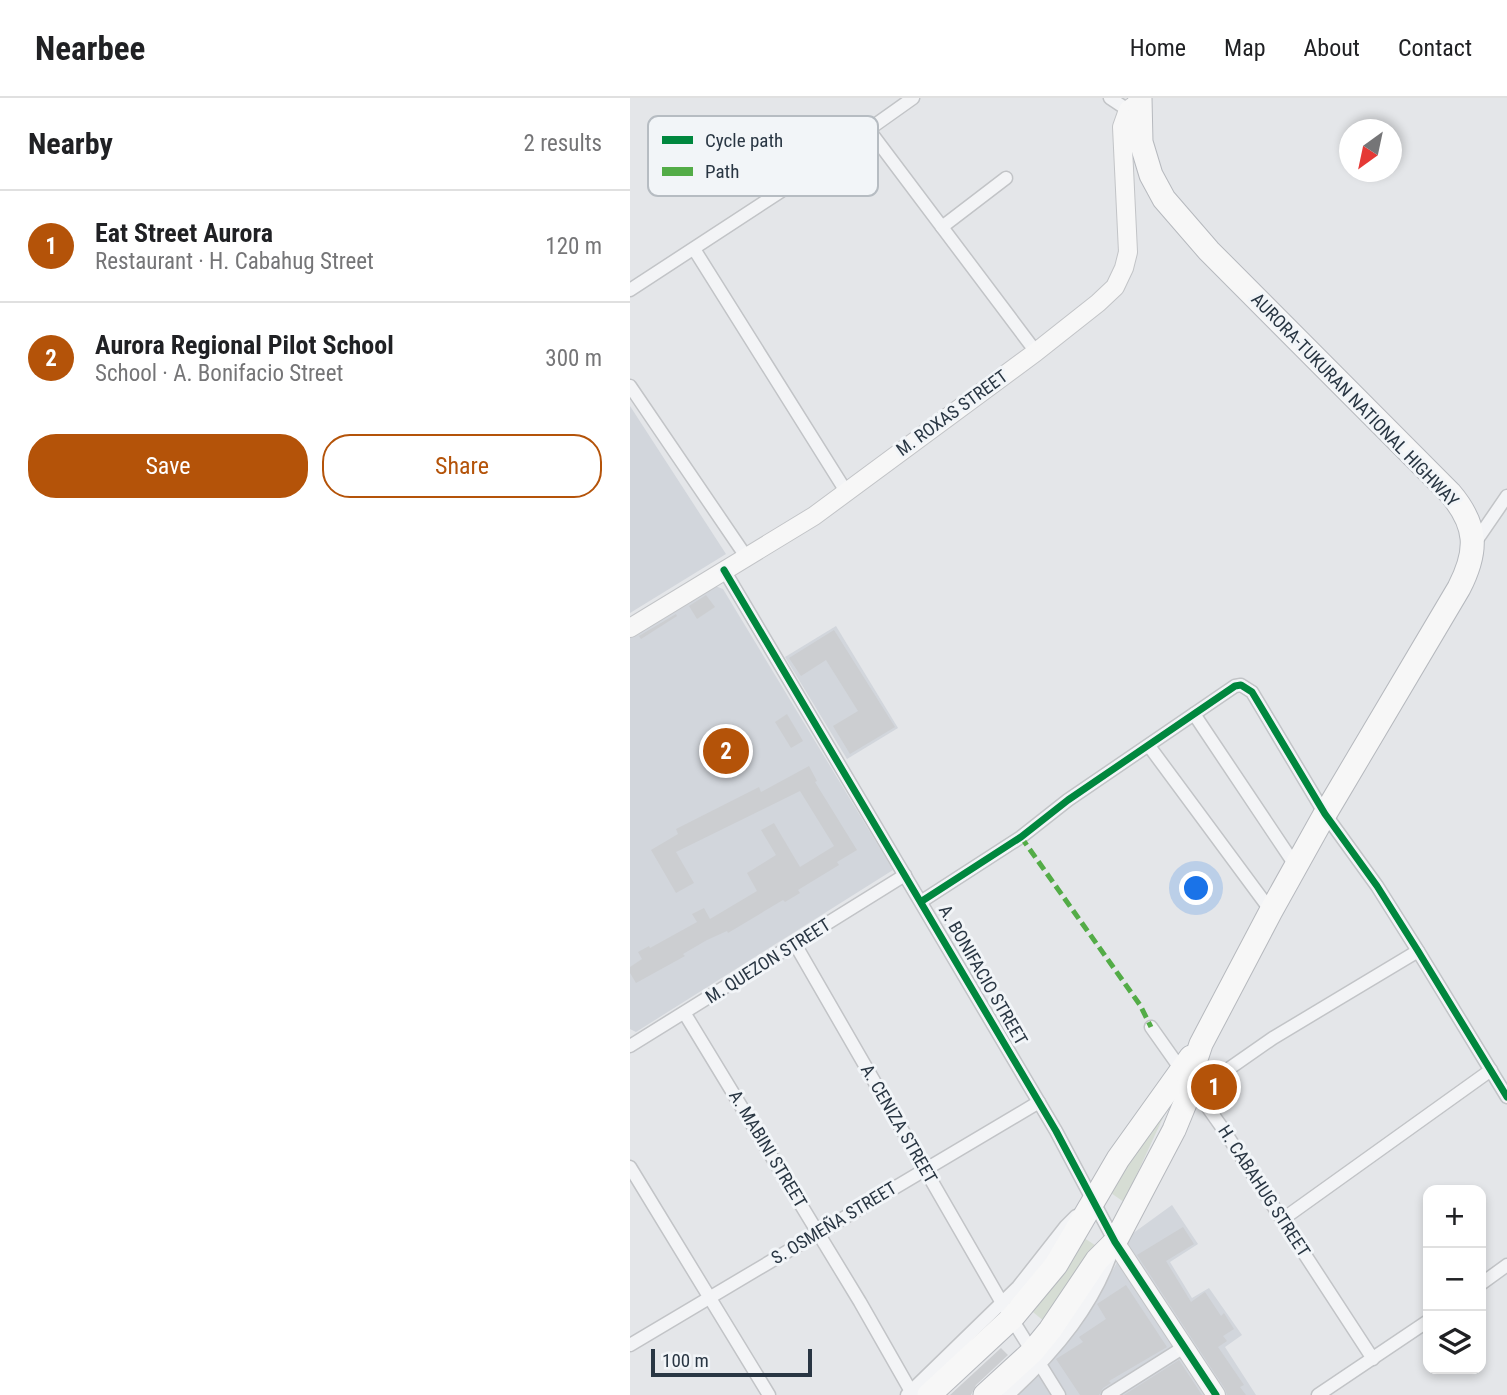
<!DOCTYPE html>
<html lang="en">
<head>
<meta charset="utf-8">
<style>
  :root { --surface:#fff; --page:#f6f6f6; --text:#202124; --muted:#757577; --line:#e0e0e0; --accent:#b45309 }
  body { margin:0; font-family:"Roboto Condensed",sans-serif; background:var(--page); color:var(--text) }
  .controls { position:absolute; right:21px; bottom:21px; display:grid; overflow:hidden; border-radius:14px; box-shadow:0 4px 10px #0003 }
  .controls button { width:63px; height:63px; display:grid; place-items:center; padding:0; border:0; border-bottom:2px solid var(--line); background:var(--surface); color:var(--text); font:35px sans-serif }
  .compass { position:absolute; left:709px; top:21px; width:63px; height:63px; border-radius:50%; background:var(--surface); box-shadow:0 4px 10px #0003; rotate:213deg }
  .scale { position:absolute; left:21px; bottom:18px; width:161px; box-sizing:border-box; padding-left:7px; border:4px solid #293643; border-top:0; font-size:19px; line-height:24px; white-space:nowrap; color:#293643; -webkit-text-stroke:5px #f2f5f8; paint-order:stroke }
  .you { position:absolute; left:567px; top:791px; width:24px; height:24px; margin:-18px; border:5px solid #fff; border-radius:50%; background:#1a73e8; box-shadow:0 0 0 10px #1a73e833 }
  .badge { display:grid; place-items:center; width:46px; height:46px; border-radius:50%; background:var(--accent); color:#fff; font-size:23px; font-weight:700 }
  .pin { position:absolute; translate:-50% -50%; border:4px solid #fff; box-shadow:0 2px 7px #0006 }
  .list { margin:0; padding:0; list-style:none }
  h2 { display:flex; justify-content:space-between; align-items:center; height:91px; margin:0; padding:0 28px; font-size:30px }
  h2 small { font-size:23px; font-weight:400; color:var(--muted) }
  .list li { display:grid; grid-template-columns:46px 1fr auto; gap:21px; align-items:center; box-sizing:border-box; height:112px; padding:0 28px; border-top:2px solid var(--line) }
  .list b { display:block; font-size:26px; white-space:nowrap }
  .list p { margin:0; font-size:23px; white-space:nowrap; color:var(--muted) }
  .list em { font-size:23px; font-style:normal; color:var(--muted) }
  .actions { display:flex; gap:14px; padding:21px 28px }
  .actions a { flex:1; padding:16px 0; border:2px solid var(--accent); border-radius:28px; text-align:center; font-size:24px; color:var(--accent) }
  .actions .main { background:var(--accent); color:#fff }
  .icon { flex:none; width:38px; height:38px; fill:none; stroke:currentColor; stroke-width:2; stroke-linecap:round; stroke-linejoin:round }
  .map { position:relative; flex:none; width:877px; height:1297px; overflow:hidden }
  header { display:flex; align-items:center; gap:42px; box-sizing:border-box; height:98px; padding:0 35px; background:var(--surface); border-bottom:2px solid var(--line) }
  header strong { font-size:33px }
  nav { display:flex; gap:38px; margin-inline-start:auto; font-size:24px }
  main { display:flex }
  aside { flex:1; background:var(--surface) }
  .map>svg:first-child { display:block }
</style>
</head>
<body>
<header>
<strong>Nearbee</strong>
<nav><a>Home</a><a>Map</a><a>About</a><a>Contact</a></nav>
</header>
<main>
<aside>
<h2>Nearby<small>2 results</small></h2>
<ul class="list">
<li><span class="badge">1</span><div><b>Eat Street Aurora</b><p>Restaurant · H. Cabahug Street</p></div><em>120 m</em></li>
<li><span class="badge">2</span><div><b>Aurora Regional Pilot School</b><p>School · A. Bonifacio Street</p></div><em>300 m</em></li>
</ul>
<div class="actions"><a class="main">Save</a><a>Share</a></div>
</aside>
<div class="map">
<svg width="877" height="1297" viewBox="0 0 877 1297">
  <rect width="100%" height="100%" fill="#e4e6e9"/>
  <!-- built -->
  <g fill="#d2d6dc">
    <polygon points="0,308 96,456 0,515"/>
    <polygon points="77,485 93,491 263,772 6,934 0,931 0,534"/>
    <polygon points="206,528 268,630 217,661 155,559"/>
    <polygon points="542,1107 568,1146 540,1164 562,1200 579,1190 612,1237 595,1249 626,1297 378,1297 426,1257 441,1240 468,1200 502,1136"/>
  </g>
  <!-- green -->
  <g fill="#d6ddd4">
    <polygon points="549,985 494,1104 478,1093"/>
    <polygon points="454,1140 468,1149 415,1224 403,1214"/>
  </g>
  <!-- building -->
  <g fill="#ccced1">
    <polygon points="76,497 85,509 67,521 59,508"/>
    <polygon points="46,516 47,518 11,541 9,538"/>
    <polygon points="204,532 265,629 220,656 203,628 228,613 196,562 171,578 159,560"/>
    <polygon points="157,616 173,643 161,650 145,624"/>
    <polygon points="179,668 187,683 185,684 227,752 207,764 209,767 168,792 170,795 155,804 153,802 98,835 97,833 77,842 53,856 55,858 6,885 0,875 0,869 12,861 8,854 19,848 20,850 67,824 62,816 74,810 80,821 127,793 117,775 146,757 131,732 144,725 170,769 204,748 170,693 46,754 64,785 46,795 21,752 48,736 46,731 129,689 131,694"/>
    <polygon points="553,1129 564,1146 536,1163 561,1204 575,1194 591,1218 594,1215 604,1231 593,1238 597,1243 588,1249 614,1287 610,1289 616,1297 597,1297 595,1291 507,1157"/>
    <polygon points="496,1187 537,1249 479,1283 481,1285 473,1290 469,1297 450,1297 426,1261 453,1244 449,1239 476,1221 467,1206"/>
    <polygon points="371,1250 378,1257 346,1287 341,1297 320,1297"/>
    <polygon points="549,1262 572,1297 494,1297"/>
  </g>
  <g fill="none" stroke-linecap="round" stroke-linejoin="round">
    <defs>
      <g id="street">
        <polyline points="480,0 498,12"/>
        <polyline points="239,32 406,254"/>
        <polyline points="312,129 376,80"/>
        <polyline points="64,151 217,395"/>
        <polyline points="0,192 159,88 283,0"/>
        <polyline points="0,288 117,460"/>
        <polyline points="844,446 877,398"/>
        <path d="M 94,472 L 426,1033 L 485,1144 C 466,1206 425,1254 378,1297"/>
        <polyline points="564,616 665,767"/>
        <polyline points="519,648 641,813"/>
        <polyline points="292,803 391,739 438,702 605,588 611,587 622,594 695,716 747,788 788,853 877,999"/>
        <polyline points="165,846 372,1205 429,1297"/>
        <polyline points="55,916 230,1204 283,1297"/>
        <polyline points="521,929 593,1031 743,1261"/>
        <polyline points="0,948 275,777"/>
        <polyline points="567,993 643,940 788,853"/>
        <polyline points="0,1069 139,1297"/>
        <polyline points="653,1121 861,972"/>
        <polyline points="851,1186 877,1167"/>
        <polyline points="0,1247 409,1004"/>
        <polyline points="277,1297 388,1189 436,1128 446,1118"/>
        <polyline points="478,1297 554,1249"/>
        <polyline points="688,1297 798,1223"/>
      </g>
      <g id="secondary">
        <polyline points="0,530 184,418 406,254 468,205 485,189 494,170 498,154 492,29 498,12 510,3"/>
        <polyline points="485,1144 586,1297"/>
      </g>
      <g id="highway">
        <polyline points="299,1297 382,1220 426,1167 488,1061 561,959"/>
        <path d="M 355,1297 L 402,1254 L 420,1232 L 467,1162 L 485,1144 L 544,1032 L 558,998 L 559,982 L 571,946 L 641,813 L 695,716 L 829,490 C 848,453 848,428 820,395 L 579,153 L 534,101 L 521,77 L 511,44 L 510,0"/>
      </g>
    </defs>
    <!-- street casing -->
    <use href="#street" stroke="#c2c4c7" stroke-width="15"/>
    <!-- secondary casing -->
    <use href="#secondary" stroke="#c2c4c7" stroke-width="20"/>
    <!-- highway casing -->
    <use href="#highway" stroke="#b6b9be" stroke-width="25"/>
    <!-- street -->
    <use href="#street" stroke="#f3f4f6" stroke-width="12"/>
    <!-- secondary -->
    <use href="#secondary" stroke="#f7f7f7" stroke-width="18"/>
    <!-- highway -->
    <use href="#highway" stroke="#f7f7f7" stroke-width="23"/>
    <!-- quiet -->
    <polyline stroke="#53ac47" stroke-width="5" stroke-dasharray="10 5" stroke-linecap="butt" points="391,739 510,907 521,929"/>
    <defs>
      <g id="cycleway">
        <polyline points="94,472 426,1033 485,1144 586,1297"/>
        <polyline points="292,803 391,739 438,702 605,588 611,587 622,594 695,716 747,788 788,853 877,999"/>
      </g>
    </defs>
    <!-- cycleway casing -->
    <use href="#cycleway" stroke="#f2f5f8" stroke-width="11"/>
    <!-- cycleway -->
    <use href="#cycleway" stroke="#00873e" stroke-width="7"/>
  </g>
  <g text-anchor="middle" stroke-width="6" stroke-linejoin="round" paint-order="stroke">
    <!-- street labels -->
    <g font-size="18" fill="#293643" stroke="#f2f5f8">
      <text transform="translate(725 302) rotate(46)" y="6">AURORA-TUKURAN NATIONAL HIGHWAY</text>
      <text transform="translate(322 315) rotate(-36)" y="6">M. ROXAS STREET</text>
      <text transform="translate(138 863) rotate(-32)" y="6">M. QUEZON STREET</text>
      <text transform="translate(353 877) rotate(60)" y="6">A. BONIFACIO STREET</text>
      <text transform="translate(269 1026) rotate(60)" y="6">A. CENIZA STREET</text>
      <text transform="translate(138 1051) rotate(59)" y="6">A. MABINI STREET</text>
      <text transform="translate(634 1093) rotate(57)" y="6">H. CABAHUG STREET</text>
      <text transform="translate(204 1125) rotate(-31)" y="6">S. OSMEÑA STREET</text>
    </g>
  </g>
  <!-- legend -->
  <rect x="18" y="18" width="230" height="80" rx="10" fill="#f2f5f8" stroke="#b6bcc2" stroke-width="2"/>
  <rect x="32" y="38" width="31" height="8" fill="#00873e"/>
  <rect x="32" y="69" width="31" height="9" fill="#53ac47"/>
  <g font-size="19" fill="#293643">
    <text x="75" y="49">Cycle path</text>
    <text x="75" y="80">Path</text>
  </g>
</svg>
<div class="controls">
<button>+</button>
<button>−</button>
<button><svg class="icon" aria-label="layers" viewBox="0 0 24 24"><path d="M12 4l9 5-9 5-9-5zM3 14l9 5 9-5"/></svg></button>
</div>
<svg class="compass" viewBox="-18 -18 36 36"><path d="M0-13l5 13h-10z" fill="#e53935"/><path d="M0 13l5-13h-10z" fill="#757577"/></svg>
<div class="scale">100 m</div>
<div class="you"></div>
<div class="pin badge" style="left:584px;top:989px">1</div>
<div class="pin badge" style="left:96px;top:653px">2</div>
</div>
</main>
</body>
</html>
